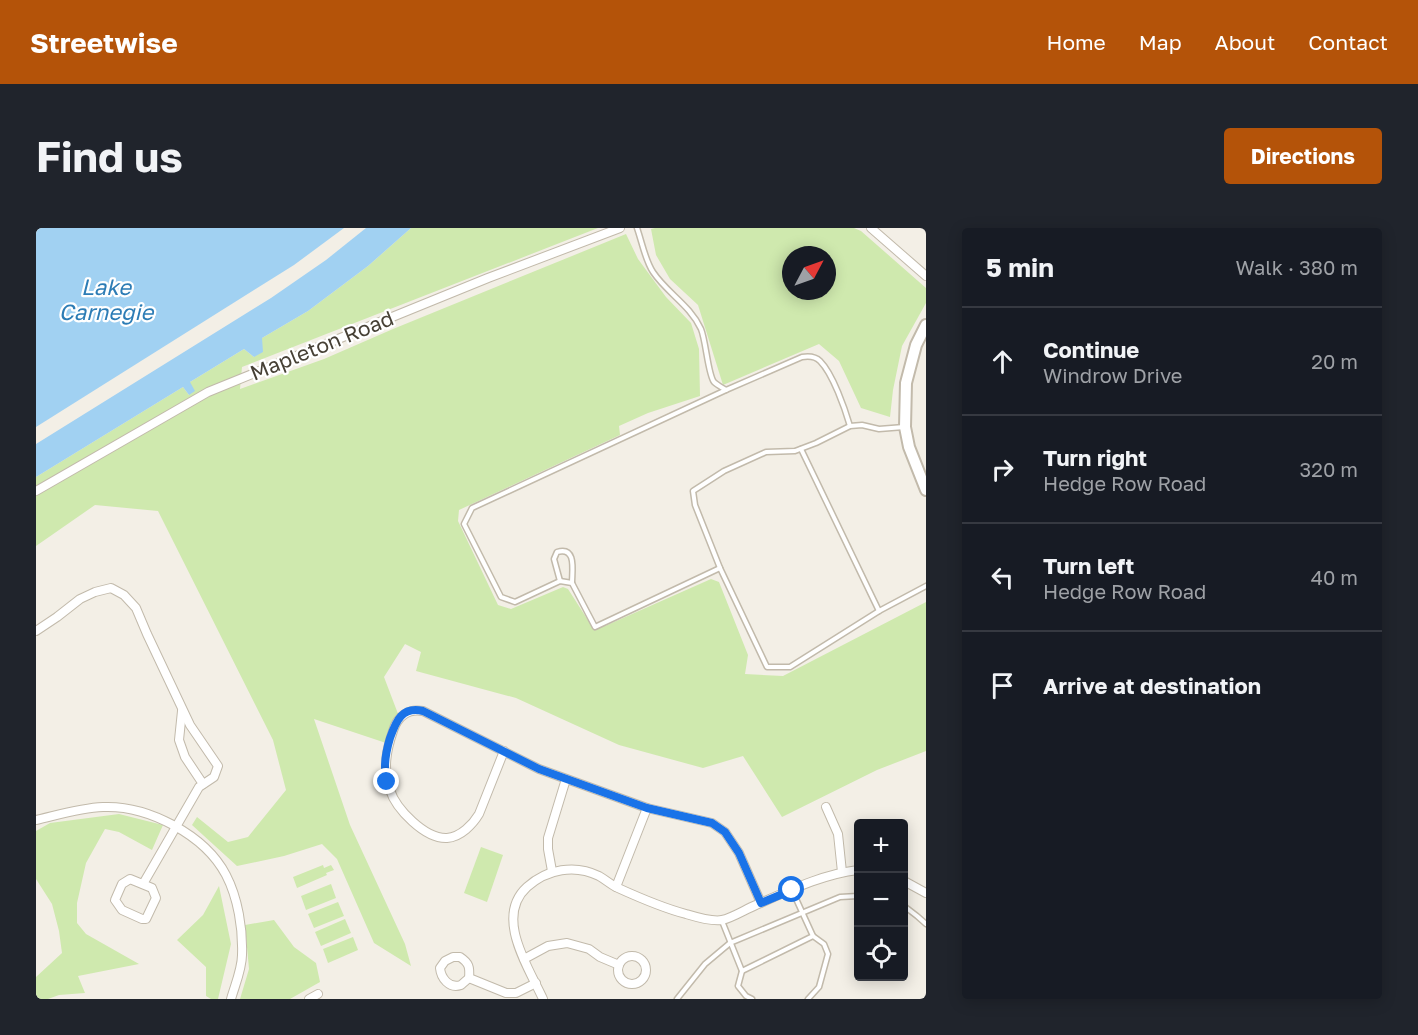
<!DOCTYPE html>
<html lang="en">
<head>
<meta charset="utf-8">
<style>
  :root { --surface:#171b24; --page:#20242c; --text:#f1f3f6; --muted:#9ea1a6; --line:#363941; --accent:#b45309 }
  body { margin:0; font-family:"Golos Text",sans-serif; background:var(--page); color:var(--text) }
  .controls { position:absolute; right:18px; bottom:18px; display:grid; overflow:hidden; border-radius:6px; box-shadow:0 3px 15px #0003 }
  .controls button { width:54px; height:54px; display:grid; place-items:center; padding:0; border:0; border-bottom:2px solid var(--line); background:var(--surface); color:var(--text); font:30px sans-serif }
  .compass { position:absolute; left:746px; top:18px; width:54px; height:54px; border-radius:50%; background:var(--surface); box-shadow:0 3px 15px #0003; rotate:49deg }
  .stop { position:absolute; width:18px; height:18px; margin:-14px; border:4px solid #1a73e8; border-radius:50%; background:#fff }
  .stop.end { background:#1a73e8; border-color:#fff; box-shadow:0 2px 6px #0008 }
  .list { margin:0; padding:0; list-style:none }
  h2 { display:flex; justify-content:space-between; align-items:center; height:78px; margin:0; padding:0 24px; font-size:26px }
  h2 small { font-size:20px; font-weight:400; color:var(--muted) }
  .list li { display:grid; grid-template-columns:39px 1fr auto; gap:18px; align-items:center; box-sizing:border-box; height:108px; padding:0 24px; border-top:2px solid var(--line) }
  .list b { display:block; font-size:22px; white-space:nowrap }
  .list p { margin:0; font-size:20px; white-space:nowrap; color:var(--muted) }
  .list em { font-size:20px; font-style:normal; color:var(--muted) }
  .icon { flex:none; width:33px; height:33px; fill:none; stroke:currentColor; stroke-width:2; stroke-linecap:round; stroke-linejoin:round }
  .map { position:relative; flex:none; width:890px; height:771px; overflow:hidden; border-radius:6px }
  header { display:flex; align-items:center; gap:36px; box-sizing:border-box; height:84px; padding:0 30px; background:var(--accent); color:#fff }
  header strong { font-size:28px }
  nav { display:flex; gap:33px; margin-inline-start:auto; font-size:21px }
  .intro { display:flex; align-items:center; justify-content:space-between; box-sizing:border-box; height:144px; padding:0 36px }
  h1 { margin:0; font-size:42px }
  .button { padding:15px 27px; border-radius:6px; background:var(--accent); color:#fff; font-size:21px; font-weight:700 }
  main { display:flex; gap:36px; padding:0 36px }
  aside { flex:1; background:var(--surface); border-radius:6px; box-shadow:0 3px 15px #0003 }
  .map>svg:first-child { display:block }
</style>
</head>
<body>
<header>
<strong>Streetwise</strong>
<nav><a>Home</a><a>Map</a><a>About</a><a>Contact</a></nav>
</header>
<div class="intro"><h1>Find us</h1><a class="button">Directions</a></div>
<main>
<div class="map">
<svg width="890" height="771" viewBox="0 0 890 771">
  <rect width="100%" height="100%" fill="#f3efe6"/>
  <!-- green -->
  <g fill="#cfe9ae" fill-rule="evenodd">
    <polygon points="375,0 562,0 206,139 204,161 288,131 357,101 590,6 602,31 630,69 655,95 663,121 664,168 612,185 583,198 584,207 423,282 422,293 462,377 475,381 527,359 532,361 557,400 569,398 675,351 683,354 712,427 709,446 747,448 890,374 890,523 841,542 746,589 707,528 667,540 583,517 480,470 380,443 385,424 369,416 348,449 364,491 353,516 278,491 314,597 369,716 375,738 338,715 301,631 286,616 248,628 201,638 156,597 161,589 192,614 212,609 250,562 237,512 122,283 59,277 0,318 0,249 147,159 153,167 154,154 208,121 218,129 226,110 272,83 332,38"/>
    <path d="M 619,0 L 818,0 L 825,3 L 890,60 L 890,75 L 866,118 L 857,162 L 854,189 L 825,180 L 803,133 L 783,116 L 687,157 L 662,77 L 634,51 L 620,27 L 615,1 ZM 755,27 L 791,27 L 791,63 L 755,63 Z"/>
    <polygon points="83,586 127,597 116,622 83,604 69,601 50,635 41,675 41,695 50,706 103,736 42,748 49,765 23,767 12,771 0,771 0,749 26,725 23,703 16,676 0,651 0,603 14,595"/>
    <polygon points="445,619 467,627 451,674 428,665"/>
    <polygon points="287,637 288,640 295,637 298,642 290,645 291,647 261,660 257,649"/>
    <polygon points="295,656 300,670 270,682 265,668"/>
    <polygon points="183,658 195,716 182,771 175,771 170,768 170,739 141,712 167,687"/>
    <polygon points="302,674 308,688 278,700 272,686"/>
    <polygon points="309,691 315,705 285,718 279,704"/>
    <polygon points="238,692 258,719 280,735 284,754 254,771 204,771 213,741 209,697"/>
    <polygon points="317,709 322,722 292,735 287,721"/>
  </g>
  <!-- water -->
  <g fill="#a1d1f2">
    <polygon points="0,0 308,0 258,37 0,199"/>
    <polygon points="330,0 375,0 332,38 272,83 226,110 227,124 218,129 208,121 154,154 159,163 153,167 147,159 0,249 0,216 235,70 290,32"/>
  </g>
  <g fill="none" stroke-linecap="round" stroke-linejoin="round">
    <defs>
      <g id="service">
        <path d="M 601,0 C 606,14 609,32 617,44 C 631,65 654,77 665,101 C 670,113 672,147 678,154 C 681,157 687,160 690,162 L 766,129 C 772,128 779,128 784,133 C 797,146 809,181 814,198"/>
        <polyline points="690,162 436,280 428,296 465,369 479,374 524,353 536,355 559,399 684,340 731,439 754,439 843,383 890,358"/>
        <polyline points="765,221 843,383"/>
        <polyline points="684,340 659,277 657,263 688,243 730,224 759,223 780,215 814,198 826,197 843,201 868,199"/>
        <path d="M 524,353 L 518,331 L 521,324 C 541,318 536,343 536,355"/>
        <polyline points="868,678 881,688 890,696"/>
        <polyline points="686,693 706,743 777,708 756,662"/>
        <polyline points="706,743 702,758 710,768 716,771"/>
        <polyline points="641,771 669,736 694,715 804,669 822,668"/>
        <polyline points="772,771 783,759 792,726 788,716 777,708"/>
      </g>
      <g id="minor">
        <polyline points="835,0 890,48"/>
        <polyline points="0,263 172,164 452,50 584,0"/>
        <polyline points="0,403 21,389 44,371 59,364 75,360 88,367 100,380 111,406 154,497 182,538 178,549 163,559 107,656"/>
        <polyline points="146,483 143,512 149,529 167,556"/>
        <path d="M 468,523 L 443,586 C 437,596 425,609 411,610 C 389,611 360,581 354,562 C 347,541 350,523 357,503 C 361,489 372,480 387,483 L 503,541 L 611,580 L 676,595 L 689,604 L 703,625 L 725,675"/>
        <polyline points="790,579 802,606 806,644"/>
        <path d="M 0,592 C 22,587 44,580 67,579 C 112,577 169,607 190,647 C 202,670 207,701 206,727 C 206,741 199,757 195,771"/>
        <polyline points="516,643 512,621 512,610 530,551"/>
        <polygon points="94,651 116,660 120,670 110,691 106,691 86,682 79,672 86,656"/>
        <polyline points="868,653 890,665"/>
        <polyline points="580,659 611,580"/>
        <circle cx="596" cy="742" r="14"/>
        <path d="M 417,729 L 424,729 C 433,735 434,739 433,750 C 432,751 426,756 425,757 C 413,761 405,750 404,740 L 409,733 Z"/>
        <polyline points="488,731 512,718 531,715 553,721 564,729 583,737"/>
        <polyline points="433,750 470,765 480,765 500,755"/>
        <polyline points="273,771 282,766"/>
        <path d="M 507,771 C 493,740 458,689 491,659 C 511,641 539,636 563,648 C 570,652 575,657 582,660 C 604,670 627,680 650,686 C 660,689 676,694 686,692 C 696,690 710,681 720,677 C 752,663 787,646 822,642"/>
      </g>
      <polyline id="tertiary" points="890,97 880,117 870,155 869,199 873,219 890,262"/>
    </defs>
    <!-- service casing -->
    <use href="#service" stroke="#c2baab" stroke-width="7"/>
    <!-- minor casing -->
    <use href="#minor" stroke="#c2baab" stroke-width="10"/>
    <!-- tertiary casing -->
    <use href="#tertiary" stroke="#c2baab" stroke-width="14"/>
    <!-- service -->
    <use href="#service" stroke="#fff" stroke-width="4"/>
    <!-- minor -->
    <use href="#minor" stroke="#fff" stroke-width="8"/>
    <!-- tertiary -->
    <use href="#tertiary" stroke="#fff" stroke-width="10"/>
  </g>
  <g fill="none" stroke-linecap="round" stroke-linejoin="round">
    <!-- route -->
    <path stroke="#1a73e8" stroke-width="8" d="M 351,554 C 351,549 349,544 349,539 C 349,529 351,520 354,510 C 360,493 366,478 387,483 L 503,541 L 611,580 L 676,595 L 689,604 L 703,625 L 725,675 L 756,662"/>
  </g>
  <g text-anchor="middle" stroke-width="4.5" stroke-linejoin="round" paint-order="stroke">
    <!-- street labels -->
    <g font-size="21" fill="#464035" stroke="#fff">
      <text transform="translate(286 118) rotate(-22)" y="7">Mapleton Road</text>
    </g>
    <!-- water labels -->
    <g font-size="22" font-style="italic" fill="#2c7cb5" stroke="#fff">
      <text x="70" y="67">Lake<tspan x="70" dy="25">Carnegie</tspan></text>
    </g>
  </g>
</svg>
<div class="controls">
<button>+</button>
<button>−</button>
<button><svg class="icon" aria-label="locate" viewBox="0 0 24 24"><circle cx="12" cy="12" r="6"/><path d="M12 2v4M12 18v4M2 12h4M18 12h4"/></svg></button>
</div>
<svg class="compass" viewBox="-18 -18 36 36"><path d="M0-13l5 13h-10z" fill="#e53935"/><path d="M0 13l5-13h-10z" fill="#9ea1a6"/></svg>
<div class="stop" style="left:756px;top:662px"></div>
<div class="stop end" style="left:351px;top:554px"></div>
</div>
<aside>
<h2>5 min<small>Walk · 380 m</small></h2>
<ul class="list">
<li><svg class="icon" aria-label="ahead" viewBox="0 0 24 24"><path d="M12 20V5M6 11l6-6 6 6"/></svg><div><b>Continue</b><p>Windrow Drive</p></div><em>20 m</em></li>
<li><svg class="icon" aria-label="right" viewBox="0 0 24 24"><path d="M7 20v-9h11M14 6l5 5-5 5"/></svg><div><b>Turn right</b><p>Hedge Row Road</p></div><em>320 m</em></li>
<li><svg class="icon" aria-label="left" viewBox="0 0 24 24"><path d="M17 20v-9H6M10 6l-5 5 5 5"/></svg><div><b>Turn left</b><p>Hedge Row Road</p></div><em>40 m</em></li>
<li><svg class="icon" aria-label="arrive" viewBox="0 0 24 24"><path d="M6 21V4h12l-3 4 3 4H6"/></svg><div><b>Arrive at destination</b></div></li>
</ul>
</aside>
</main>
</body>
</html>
